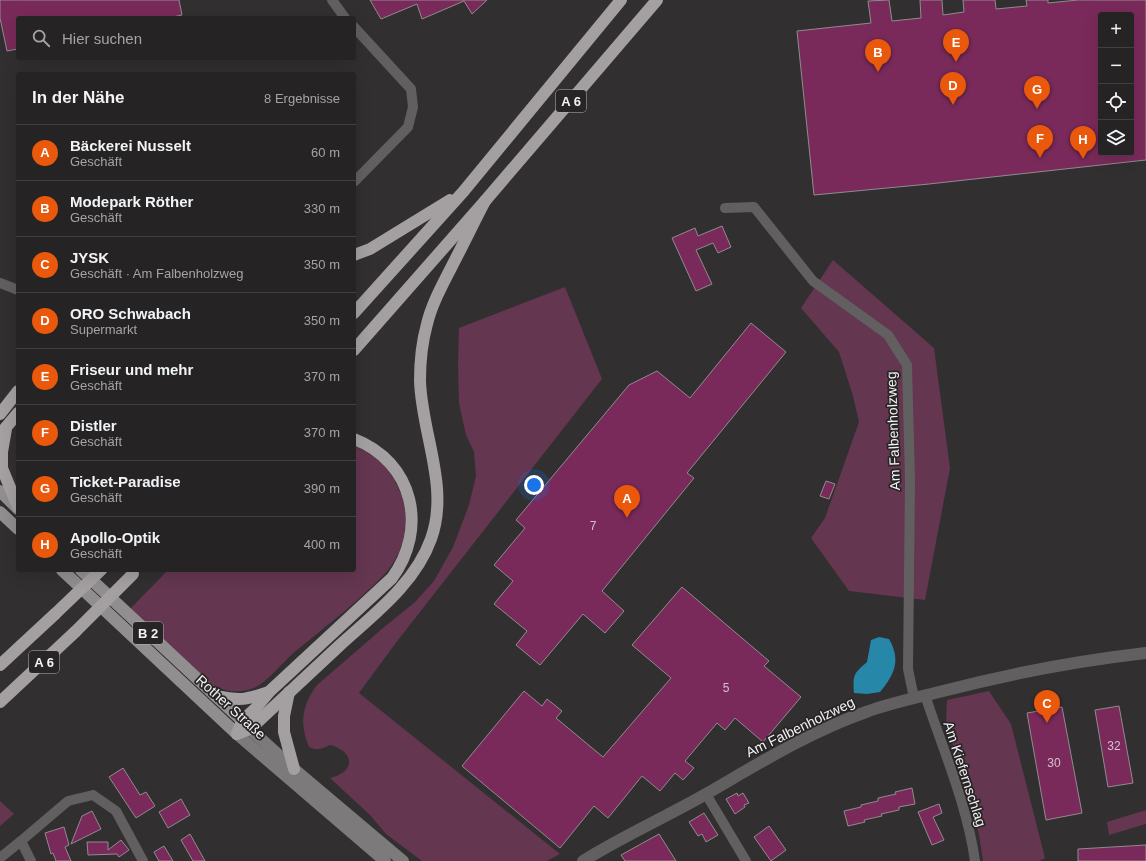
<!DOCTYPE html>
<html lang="de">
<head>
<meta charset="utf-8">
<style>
  :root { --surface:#252324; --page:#312f31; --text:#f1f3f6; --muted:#a3a4a6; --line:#424041; --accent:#ea580c }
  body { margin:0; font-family:Arial,sans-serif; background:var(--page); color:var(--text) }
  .controls { position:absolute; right:12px; top:12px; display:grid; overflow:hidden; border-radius:4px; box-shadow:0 4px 16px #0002 }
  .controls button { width:36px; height:36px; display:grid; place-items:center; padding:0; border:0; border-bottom:1px solid var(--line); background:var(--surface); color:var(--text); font:20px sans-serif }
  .you { position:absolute; left:534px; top:485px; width:14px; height:14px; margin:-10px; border:3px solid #fff; border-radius:50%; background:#1a73e8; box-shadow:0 0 0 6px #1a73e833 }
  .badge { display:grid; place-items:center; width:26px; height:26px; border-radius:50%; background:var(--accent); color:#fff; font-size:13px; font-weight:700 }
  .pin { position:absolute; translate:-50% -33px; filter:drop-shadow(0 1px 2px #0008) }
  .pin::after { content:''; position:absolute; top:21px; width:14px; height:12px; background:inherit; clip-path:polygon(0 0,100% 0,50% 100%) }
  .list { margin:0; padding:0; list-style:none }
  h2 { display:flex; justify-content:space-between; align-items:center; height:52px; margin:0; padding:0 16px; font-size:17px }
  h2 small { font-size:13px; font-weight:400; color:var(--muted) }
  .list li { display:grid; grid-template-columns:26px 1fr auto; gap:12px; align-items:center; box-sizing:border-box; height:56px; padding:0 16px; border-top:1px solid var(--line) }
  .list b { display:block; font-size:15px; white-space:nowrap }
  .list p { margin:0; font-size:13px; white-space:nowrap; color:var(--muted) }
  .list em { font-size:13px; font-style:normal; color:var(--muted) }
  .icon { flex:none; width:22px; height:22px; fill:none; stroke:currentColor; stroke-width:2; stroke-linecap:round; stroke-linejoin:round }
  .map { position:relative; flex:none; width:1146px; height:861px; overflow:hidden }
  .search { position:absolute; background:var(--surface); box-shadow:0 4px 16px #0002; left:16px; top:16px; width:340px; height:44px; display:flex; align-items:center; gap:10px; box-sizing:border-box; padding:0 14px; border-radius:4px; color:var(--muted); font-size:15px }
  .panel { position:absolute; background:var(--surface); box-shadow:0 4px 16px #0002; left:16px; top:72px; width:340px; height:500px; border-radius:4px }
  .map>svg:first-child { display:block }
</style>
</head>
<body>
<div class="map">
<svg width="1146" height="861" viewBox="0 0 1146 861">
  <rect width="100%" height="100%" fill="#312f30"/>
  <!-- green -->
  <g fill="#643650">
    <polygon points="833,260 934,348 950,468 925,600 849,591 811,538 825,518 859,422 853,396 839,352 801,308"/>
    <path d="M 565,287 L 602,379 L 395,644 L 359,693 L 560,854 L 547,861 L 422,861 L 386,834 L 370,815 L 330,778 C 357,772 354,751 330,745 C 322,749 317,751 309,747 C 299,724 302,705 317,685 L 383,628 L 415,602 L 434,581 L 453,547 L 469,505 L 476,476 L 474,452 L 466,435 L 459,403 L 458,364 L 459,328 Z"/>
    <path d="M 354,446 C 380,458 389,466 401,494 C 409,515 406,544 393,563 C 386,574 376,583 366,592 C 344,613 320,631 297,650 C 283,661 267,684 251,689 C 238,693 225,692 213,685 L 130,609 L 168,570 L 354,570 Z"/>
    <polygon points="989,691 1011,724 1045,858 1039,861 983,861 979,834 946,722 947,700"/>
    <polygon points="0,801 14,814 0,826"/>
    <polygon points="1146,810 1146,824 1109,835 1107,822"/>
  </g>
  <!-- water -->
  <path fill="#2787a8" d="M 879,637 L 889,639 C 901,660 895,674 880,692 L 867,694 L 854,693 C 853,675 853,674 867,662 L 871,640 Z"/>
  <!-- building -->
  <g fill="#792a5a" stroke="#8f8c8d" fill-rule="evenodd">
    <polygon points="0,0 179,0 182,15 168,18 18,18 18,49 7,51 0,18"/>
    <polygon points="370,0 487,0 472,14 464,1 422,19 417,4 381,19"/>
    <path d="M 889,0 L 892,21 L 921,18 L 920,0 L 942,0 L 943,15 L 964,12 L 963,0 L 995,0 L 996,9 L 1027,6 L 1026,0 L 1048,0 L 1048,3 L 1078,0 L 1146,0 L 1146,160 L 929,184 L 814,195 L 797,31 L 871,23 L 868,1 ZM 1101,15 L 1131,15 L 1131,153 L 1101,153 Z"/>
    <polygon points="722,226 731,247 718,253 713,243 696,250 712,284 696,291 672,238 695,228 698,236"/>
    <polygon points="751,323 786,352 687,473 694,478 602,591 624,611 605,633 583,614 540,665 516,645 527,631 494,604 513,581 494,565 525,528 516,520 629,385 657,371 690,398"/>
    <polygon points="826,481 835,484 829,499 820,496"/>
    <polygon points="682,587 769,661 764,666 801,697 763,742 735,718 725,730 717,723 685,761 694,768 683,780 675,773 660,791 642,776 608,818 594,806 560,848 462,766 524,691 542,706 547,699 562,711 556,718 603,757 671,678 632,645"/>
    <polygon points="1119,706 1133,783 1108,787 1095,710"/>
    <polygon points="1062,707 1082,813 1046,820 1027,713"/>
    <polygon points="123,768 140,795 146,792 155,806 136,818 109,777"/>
    <polygon points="912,788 915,804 899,807 899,810 881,814 882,816 864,820 865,822 848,826 844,811 861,807 861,805 878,801 878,798 896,794 895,792"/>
    <polygon points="737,793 738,796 743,793 749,803 744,805 745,807 735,814 726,799"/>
    <polygon points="181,799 190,815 168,828 159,812"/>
    <polygon points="939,804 942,813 933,817 944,840 932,845 918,812"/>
    <polygon points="92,811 101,829 71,844 82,816"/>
    <polygon points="704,813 718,835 706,842 702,834 698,836 689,822"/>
    <polygon points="769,826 786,850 771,861 754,837"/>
    <polygon points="64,827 69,845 65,847 71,861 56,861 53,853 51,854 45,833"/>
    <polygon points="190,834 205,861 193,861 181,840"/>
    <polygon points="659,834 676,861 625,861 621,855"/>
    <polygon points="121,840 129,850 119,857 117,854 88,855 87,842 108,842 108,850"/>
    <polygon points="1146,845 1146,861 1078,861 1078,849"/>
    <polygon points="164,846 173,861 159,861 154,852"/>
  </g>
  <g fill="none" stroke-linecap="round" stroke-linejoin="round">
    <!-- minor -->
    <g stroke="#615f60" stroke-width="10">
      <polyline points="332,0 345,18"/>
      <polyline points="354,27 411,89 413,107 408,127 354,182"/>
      <polyline points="725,208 754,207 813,281 888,335 907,365 910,480 908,669 914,698"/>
      <polyline points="0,283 18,290"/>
      <path d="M 925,695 C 943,750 967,804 975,861"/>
      <polyline points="706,794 746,861"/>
      <polyline points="21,841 31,861"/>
      <polyline points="0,858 21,841 68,801 93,795 116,811 143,861"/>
    </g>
    <!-- tertiary -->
    <path stroke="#615f60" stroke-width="12" d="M 583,861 C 623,836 666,817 706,794 C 758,764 809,732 866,712 C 890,703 915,698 939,692 C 1008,674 1076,661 1146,653"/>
    <!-- secondary -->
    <g stroke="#7c7a7b" stroke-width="12">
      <polyline points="250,729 294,769 403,861"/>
      <polyline points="237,734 385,861"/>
    </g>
    <!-- primary -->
    <g stroke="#918e8f" stroke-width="12">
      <polyline points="0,491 18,509"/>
      <polyline points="0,512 18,529"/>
      <polyline points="62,570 237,734"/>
      <polyline points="81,570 250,728"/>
    </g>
    <!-- motorway -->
    <g stroke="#a4a0a2" stroke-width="12">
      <polyline points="354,255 370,249 450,200"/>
      <polyline points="354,313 463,192 621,0"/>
      <polyline points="354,350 485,201 657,0"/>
      <polyline points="0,414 18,391"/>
      <polyline points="6,429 2,452 2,468 18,507"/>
      <polyline points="1,433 18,413"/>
      <polyline points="0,665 55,614"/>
      <polyline points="289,692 284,716 284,732 294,769"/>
      <path d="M 216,696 C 241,701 245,700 269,692"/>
      <polyline points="0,702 75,632"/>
      <path d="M 237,734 L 250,729 C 280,701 309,674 339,646 C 373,615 415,584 431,539 C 450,487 421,432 420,380 C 420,362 422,342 427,324 C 432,303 443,284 453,264 C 464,243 474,222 485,201"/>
      <path d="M 237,734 L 242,721 L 255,709 L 270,691 L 392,578 C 428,529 414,462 354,439"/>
    </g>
    <!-- motorway-bridge -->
    <g stroke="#a4a0a2" stroke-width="12">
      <polyline points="55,614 101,570"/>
      <polyline points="75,632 133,574"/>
    </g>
  </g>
  <g text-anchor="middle" stroke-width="3.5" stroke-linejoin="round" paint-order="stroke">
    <!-- number labels -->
    <g font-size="12" fill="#d5c0cd">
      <text x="593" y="530">7</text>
      <text x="726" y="692">5</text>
      <text x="1114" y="750">32</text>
      <text x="1054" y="767">30</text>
    </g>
    <!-- shield labels -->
    <g fill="#282526" stroke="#b7b4b6" stroke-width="1">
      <rect x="556" y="90" width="30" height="22" rx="3"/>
      <rect x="133" y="622" width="30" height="22" rx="3"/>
      <rect x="29" y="651" width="30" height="22" rx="3"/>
    </g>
    <g font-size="13" font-weight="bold" fill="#f4f2f3">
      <text x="571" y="106">A 6</text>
      <text x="148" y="638">B 2</text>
      <text x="44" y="667">A 6</text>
    </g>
    <!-- street labels -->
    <g font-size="14" fill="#f4f2f3" stroke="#282526">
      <text transform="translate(893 431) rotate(-92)" y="5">Am Falbenholzweg</text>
      <text transform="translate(231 707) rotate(42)" y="5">Rother Straße</text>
      <text transform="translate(800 727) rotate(-26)" y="5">Am Falbenholzweg</text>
      <text transform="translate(965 774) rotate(72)" y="5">Am Kiefernschlag</text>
    </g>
  </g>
</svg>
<div class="controls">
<button>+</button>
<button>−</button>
<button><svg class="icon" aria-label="locate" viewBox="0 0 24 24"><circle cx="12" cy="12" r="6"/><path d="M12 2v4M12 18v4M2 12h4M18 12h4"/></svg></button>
<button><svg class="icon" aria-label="layers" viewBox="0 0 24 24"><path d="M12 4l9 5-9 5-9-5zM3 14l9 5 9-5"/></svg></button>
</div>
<div class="you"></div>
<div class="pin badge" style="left:627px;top:518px">A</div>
<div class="pin badge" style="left:878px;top:72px">B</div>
<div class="pin badge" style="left:1047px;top:723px">C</div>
<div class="pin badge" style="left:953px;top:105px">D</div>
<div class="pin badge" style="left:956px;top:62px">E</div>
<div class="pin badge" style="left:1040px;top:158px">F</div>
<div class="pin badge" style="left:1037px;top:109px">G</div>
<div class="pin badge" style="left:1083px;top:159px">H</div>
<div class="search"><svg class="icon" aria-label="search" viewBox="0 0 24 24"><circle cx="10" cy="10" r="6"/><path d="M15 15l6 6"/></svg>Hier suchen</div>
<section class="panel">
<h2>In der Nähe<small>8 Ergebnisse</small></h2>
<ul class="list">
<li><span class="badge">A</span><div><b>Bäckerei Nusselt</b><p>Geschäft</p></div><em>60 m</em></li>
<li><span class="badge">B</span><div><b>Modepark Röther</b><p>Geschäft</p></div><em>330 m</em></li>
<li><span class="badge">C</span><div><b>JYSK</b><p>Geschäft · Am Falbenholzweg</p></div><em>350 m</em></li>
<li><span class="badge">D</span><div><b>ORO Schwabach</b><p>Supermarkt</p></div><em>350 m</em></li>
<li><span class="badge">E</span><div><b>Friseur und mehr</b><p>Geschäft</p></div><em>370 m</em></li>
<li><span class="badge">F</span><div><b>Distler</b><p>Geschäft</p></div><em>370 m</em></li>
<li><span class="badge">G</span><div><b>Ticket-Paradise</b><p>Geschäft</p></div><em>390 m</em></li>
<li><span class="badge">H</span><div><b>Apollo-Optik</b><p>Geschäft</p></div><em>400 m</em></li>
</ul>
</section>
</div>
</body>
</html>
